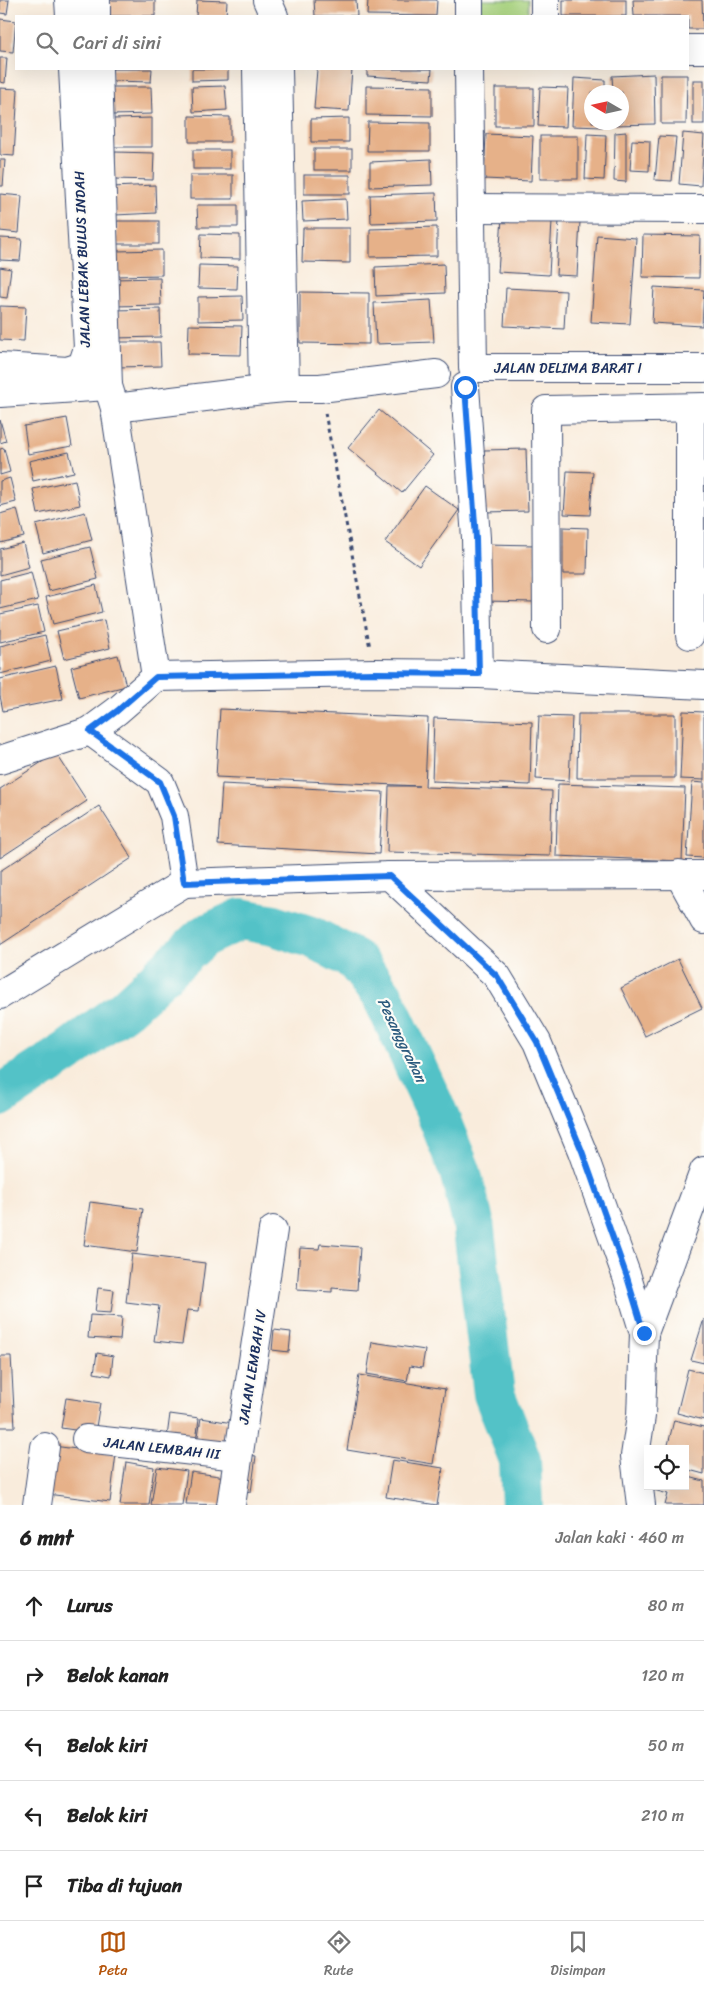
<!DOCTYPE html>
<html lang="id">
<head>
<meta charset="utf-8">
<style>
  :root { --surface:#fff; --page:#f6f6f6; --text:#222; --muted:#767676; --line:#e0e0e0; --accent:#b45309 }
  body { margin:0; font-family:Sriracha,sans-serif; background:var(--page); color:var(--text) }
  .controls { position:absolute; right:15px; bottom:15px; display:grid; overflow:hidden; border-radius:0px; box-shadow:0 5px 20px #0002 }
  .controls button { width:45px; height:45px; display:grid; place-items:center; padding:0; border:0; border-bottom:1px solid var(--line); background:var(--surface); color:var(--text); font:25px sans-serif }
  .compass { position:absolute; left:584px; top:85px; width:45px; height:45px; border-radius:50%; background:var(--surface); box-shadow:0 5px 20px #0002; rotate:279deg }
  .stop { position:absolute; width:15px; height:15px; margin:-11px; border:4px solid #1a73e8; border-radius:50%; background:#fff }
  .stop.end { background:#1a73e8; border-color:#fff; box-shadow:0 1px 5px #0008 }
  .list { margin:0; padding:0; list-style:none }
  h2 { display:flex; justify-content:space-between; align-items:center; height:65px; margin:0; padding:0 20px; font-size:21px }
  h2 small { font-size:16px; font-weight:400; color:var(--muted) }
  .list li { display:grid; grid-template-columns:32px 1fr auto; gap:15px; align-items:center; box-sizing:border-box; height:70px; padding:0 20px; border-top:1px solid var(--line) }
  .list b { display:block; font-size:19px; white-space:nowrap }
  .list em { font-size:16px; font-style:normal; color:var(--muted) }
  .icon { flex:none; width:28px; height:28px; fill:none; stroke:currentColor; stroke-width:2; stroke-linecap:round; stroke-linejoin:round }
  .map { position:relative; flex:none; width:704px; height:1505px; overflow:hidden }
  .search { position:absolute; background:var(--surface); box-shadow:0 5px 20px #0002; left:15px; right:15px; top:15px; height:55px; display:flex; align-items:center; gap:12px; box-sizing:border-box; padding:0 18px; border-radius:0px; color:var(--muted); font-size:19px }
  .sheet { height:415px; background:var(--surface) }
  nav { display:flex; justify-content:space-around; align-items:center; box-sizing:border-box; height:70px; border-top:1px solid var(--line); background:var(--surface); font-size:14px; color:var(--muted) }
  nav a { display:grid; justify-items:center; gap:2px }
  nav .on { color:var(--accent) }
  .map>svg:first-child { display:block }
</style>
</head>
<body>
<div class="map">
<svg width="704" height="1505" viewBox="0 0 704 1505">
  <rect width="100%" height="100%" fill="#fdfcf7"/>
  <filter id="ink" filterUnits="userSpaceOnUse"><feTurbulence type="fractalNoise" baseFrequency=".02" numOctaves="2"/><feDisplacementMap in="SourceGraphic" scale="10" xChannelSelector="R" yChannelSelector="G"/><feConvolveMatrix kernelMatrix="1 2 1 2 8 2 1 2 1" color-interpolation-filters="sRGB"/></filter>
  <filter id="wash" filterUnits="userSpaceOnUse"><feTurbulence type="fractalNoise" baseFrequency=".0096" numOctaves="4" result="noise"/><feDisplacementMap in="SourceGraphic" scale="20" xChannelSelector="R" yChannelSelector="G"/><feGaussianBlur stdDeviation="1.12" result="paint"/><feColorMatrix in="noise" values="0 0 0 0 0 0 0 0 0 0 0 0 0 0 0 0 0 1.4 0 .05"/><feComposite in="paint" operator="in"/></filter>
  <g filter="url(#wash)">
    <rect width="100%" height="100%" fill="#f9ecdc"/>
    <!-- green -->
    <rect fill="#a7d27e" stroke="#61806e" x="469" y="0" width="59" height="16"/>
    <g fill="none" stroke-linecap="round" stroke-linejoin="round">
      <!-- river -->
      <polyline stroke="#53c2c7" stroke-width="42" points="0,1096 67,1052 126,1008 204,936 241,919 274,925 314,938 355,960 383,997 436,1111 460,1171 473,1222 494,1394 520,1460 522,1505"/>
    </g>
    <g id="blocks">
      <!-- building -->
      <g fill="#e6b189">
        <polygon points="0,0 9,0 7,14 0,13"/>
        <polygon points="110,0 155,0 155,16 109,16"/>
        <polygon points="197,0 227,1 226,16 196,16"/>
        <polygon points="314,0 356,0 357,16 315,16"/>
        <polygon points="368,0 437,0 436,16 367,15"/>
        <rect x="563" y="0" width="63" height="16"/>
        <polygon points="633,0 702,0 703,29 688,29 688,16 634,16"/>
        <polygon points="0,19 16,21 13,52 0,51"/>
        <polygon points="0,58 7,58 5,83 0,82"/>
        <polygon points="112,69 152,69 151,82 112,81"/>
        <polygon points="192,69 228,69 228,80 192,81"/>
        <polygon points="317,69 352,69 349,111 314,109"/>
        <polygon points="367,69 432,69 431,80 367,76"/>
        <polygon points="654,74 655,124 614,125 614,122 622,122 622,92 613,92 612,76"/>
        <polygon points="661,75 687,75 686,124 661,124"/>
        <polygon points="574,78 605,80 605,92 592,92 592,122 604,122 603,127 572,126"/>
        <rect x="693" y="80" width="11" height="44"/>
        <polygon points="225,86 227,110 193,112 192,87"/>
        <polygon points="366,86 432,87 432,116 366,115"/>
        <polygon points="111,87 151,87 152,114 111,115"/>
        <polygon points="540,87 568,88 566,127 538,126"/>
        <polygon points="0,88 18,89 14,156 0,155"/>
        <rect x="495" y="88" width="39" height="38"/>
        <polygon points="189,116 230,117 230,142 189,142"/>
        <polygon points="152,118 152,147 113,147 113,119"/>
        <polygon points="349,118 349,142 311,142 311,119"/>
        <polygon points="368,122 430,123 430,151 367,151"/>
        <polygon points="626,132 626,182 614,181 615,133"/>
        <polygon points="683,133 704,135 701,186 679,184"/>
        <polygon points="486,134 533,136 531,181 484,179"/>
        <polygon points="587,134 606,135 604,180 585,179"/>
        <rect x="540" y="136" width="38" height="43"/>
        <polygon points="659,136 676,137 672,181 655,180"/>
        <polygon points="632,140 650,141 649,171 630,170"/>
        <rect x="314" y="149" width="38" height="21"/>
        <rect x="193" y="150" width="37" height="19"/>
        <polygon points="115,152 154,153 153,180 114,179"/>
        <polygon points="431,159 432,185 370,187 370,162"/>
        <polygon points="0,160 5,160 3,186 0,186"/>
        <rect x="190" y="175" width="43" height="24"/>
        <rect x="304" y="175" width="46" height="19"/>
        <polygon points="155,185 156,213 115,215 113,187"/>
        <polygon points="436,193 437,221 371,223 370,195"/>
        <polygon points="0,194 22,196 19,233 0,231"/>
        <polygon points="346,199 347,219 303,221 302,201"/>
        <polygon points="197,205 238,205 238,227 198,227"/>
        <polygon points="502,218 552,221 549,275 498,272"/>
        <polygon points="559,220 580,221 577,276 556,275"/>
        <rect x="117" y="221" width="42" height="23"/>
        <polygon points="437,227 437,256 370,257 370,229"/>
        <polygon points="303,228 350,228 350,263 302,262"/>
        <polygon points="201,234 240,235 240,259 200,258"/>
        <polygon points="597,235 636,238 630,324 591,322"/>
        <polygon points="643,235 700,236 699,278 642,277"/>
        <polygon points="0,238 22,239 20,261 0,260"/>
        <polygon points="162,250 162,275 116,276 116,251"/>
        <polygon points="444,264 445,293 376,296 375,267"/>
        <polygon points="199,265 238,266 237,289 198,288"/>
        <polygon points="0,267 11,269 7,298 0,297"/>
        <polygon points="160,278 161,305 114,306 113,279"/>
        <polygon points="654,287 704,290 702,326 652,323"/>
        <polygon points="506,288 566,291 564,329 504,326"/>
        <polygon points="300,292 369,293 369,344 300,343"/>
        <polygon points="242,296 243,320 198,321 198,297"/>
        <polygon points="431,300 434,342 376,344 374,303"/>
        <polygon points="0,306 26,307 24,341 0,340"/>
        <polygon points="160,309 161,337 114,338 114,310"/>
        <polygon points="189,325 242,326 241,355 188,354"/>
        <polygon points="117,342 160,342 161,366 118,367"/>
        <polygon points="379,410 433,455 402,493 348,448"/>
        <polygon points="67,418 72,446 28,454 24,426"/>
        <polygon points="0,420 6,441 0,443"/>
        <polygon points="4,448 10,472 0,475 0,449"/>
        <polygon points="526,449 528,511 485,512 484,450"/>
        <polygon points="69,452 74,472 33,481 29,461"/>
        <polygon points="567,471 593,472 590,515 564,514"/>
        <polygon points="10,478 16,502 0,506 0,481"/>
        <polygon points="75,480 80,505 38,514 33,489"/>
        <polygon points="425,486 459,510 419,566 385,542"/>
        <polygon points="17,509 24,537 0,543 0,514"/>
        <polygon points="85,512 92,540 43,553 36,525"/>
        <polygon points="563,527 588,528 587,574 563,574"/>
        <polygon points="23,543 29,567 0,575 0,549"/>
        <polygon points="485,544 536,545 535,602 484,601"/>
        <polygon points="90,547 98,579 49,591 41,559"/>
        <polygon points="31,572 38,600 0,609 0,580"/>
        <polygon points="96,585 102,612 53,624 46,597"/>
        <polygon points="38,606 44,632 0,642 0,614"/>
        <polygon points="104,620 110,648 64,659 57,631"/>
        <polygon points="45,635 51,661 0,674 0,646"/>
        <polygon points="118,655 126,686 79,698 71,667"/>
        <polygon points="56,666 63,699 3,711 0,696 0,679"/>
        <polygon points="220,709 428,718 425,787 552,791 550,856 387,852 389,786 419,786 216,777"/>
        <polygon points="683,711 704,712 704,780 680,779"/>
        <polygon points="578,714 675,714 675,778 577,778"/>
        <polygon points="539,716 572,717 569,781 536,779"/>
        <polygon points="434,718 532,722 530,785 432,781"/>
        <polygon points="56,753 87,801 0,858 0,789"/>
        <polygon points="692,782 704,783 704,858 687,857"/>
        <polygon points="222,784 383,792 379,854 218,845"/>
        <polygon points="558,784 685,788 682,861 556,856"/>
        <polygon points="99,806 132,858 0,945 0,871"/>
        <polygon points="678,959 702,1008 645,1036 621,988"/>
        <polygon points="90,1202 143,1209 137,1252 84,1245"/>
        <polygon points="320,1244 360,1247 357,1290 332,1288 332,1292 297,1290 300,1248 319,1249"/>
        <polygon points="132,1254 205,1263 199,1311 187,1310 182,1344 154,1341 159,1306 126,1302"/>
        <polygon points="98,1288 114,1290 111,1313 95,1312"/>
        <polygon points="90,1315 122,1317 120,1340 88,1338"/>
        <polygon points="704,1319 704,1363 691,1360"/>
        <polygon points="274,1330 291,1332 289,1352 272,1350"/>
        <polygon points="372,1342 425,1350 422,1368 410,1366 407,1381 367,1374"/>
        <polygon points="97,1353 113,1356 111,1376 94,1373"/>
        <polygon points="0,1356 11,1356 15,1427 0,1427"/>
        <polygon points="688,1369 704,1373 704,1420 677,1413"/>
        <polygon points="359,1375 445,1389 433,1464 347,1450"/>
        <polygon points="66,1398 100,1403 95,1433 61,1428"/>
        <polygon points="170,1414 199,1418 196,1441 167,1437"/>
        <polygon points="201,1418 233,1423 229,1446 197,1442"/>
        <polygon points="674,1420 704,1427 704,1474 685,1469 685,1449 667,1449"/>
        <polygon points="53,1446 116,1454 110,1502 47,1494"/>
        <polygon points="240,1454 256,1456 251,1492 236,1490"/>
        <polygon points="392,1460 443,1468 437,1505 386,1497"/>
        <polygon points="126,1462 154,1467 149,1505 120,1505"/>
        <polygon points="157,1467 187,1471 182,1505 151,1505"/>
        <polygon points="191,1472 233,1478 229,1505 186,1504"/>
        <polygon points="685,1476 704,1481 704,1505 665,1505 668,1494 643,1487 685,1486"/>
      </g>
    </g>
  </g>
  <g filter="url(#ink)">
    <use href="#blocks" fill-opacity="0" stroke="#3c4b71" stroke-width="1"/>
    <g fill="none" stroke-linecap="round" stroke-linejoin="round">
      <defs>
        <g id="minor">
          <polyline points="69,0 70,16"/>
          <polyline points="96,0 96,16"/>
          <polyline points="267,0 274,16"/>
          <polyline points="469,16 469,0"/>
          <polyline points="545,16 545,0"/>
          <polyline points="688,49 704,49"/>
          <polyline points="98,69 108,386 115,408 263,390 285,388 320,388 436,374"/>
          <polyline points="257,69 263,390"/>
          <polyline points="278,69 285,388"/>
          <polyline points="469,69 473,368 704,368"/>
          <polyline points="472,208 704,209"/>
          <polyline points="0,367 68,371 82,366 88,348 73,69"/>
          <polyline points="465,387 476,538 479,674"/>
          <polyline points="0,393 108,386"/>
          <polyline points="115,408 156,677"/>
          <polyline points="547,629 546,410 704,407"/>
          <polyline points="690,635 690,408"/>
          <polyline points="0,760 90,731 117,711 156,677 375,673 479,674 704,685"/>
          <polyline points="679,874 704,920"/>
          <polyline points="390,876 497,976 537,1042 582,1151 627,1277 644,1333"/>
          <polyline points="184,883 390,876 704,875"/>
          <polyline points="0,995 184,883 174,816 160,782 90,731"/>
          <polyline points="86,1439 238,1456"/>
          <polyline points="37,1505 45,1447"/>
          <polyline points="231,1505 273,1230"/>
          <polyline points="641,1505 635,1456 641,1416 644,1333 704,1171"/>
        </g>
      </defs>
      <!-- minor casing -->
      <use href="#minor" stroke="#3c4b71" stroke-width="30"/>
      <!-- path -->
      <polyline stroke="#3c4b71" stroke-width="3" stroke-dasharray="4 4" stroke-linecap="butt" points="325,413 370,648"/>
      <!-- minor -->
      <use href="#minor" stroke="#fff" stroke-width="28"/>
    </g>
  </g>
  <g fill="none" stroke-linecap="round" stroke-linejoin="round" filter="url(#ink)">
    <!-- route -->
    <polyline stroke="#1a73e8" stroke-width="6" points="465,387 476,538 479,674 375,673 156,677 117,711 90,731 160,782 174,816 184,883 390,876 497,976 537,1042 582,1151 627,1277 644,1333"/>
  </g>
  <g text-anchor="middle" stroke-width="4.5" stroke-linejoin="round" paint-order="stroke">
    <!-- street labels -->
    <g font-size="14" fill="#1b2f5e" stroke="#fdfcf7">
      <text transform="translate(82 259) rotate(-92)" y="5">JALAN LEBAK BULUS INDAH</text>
      <text x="568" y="373">JALAN DELIMA BARAT I</text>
      <text transform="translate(252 1367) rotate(-81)" y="5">JALAN LEMBAH IV</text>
      <text transform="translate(162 1448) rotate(6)" y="5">JALAN LEMBAH III</text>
    </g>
    <!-- water labels -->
    <g font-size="15" font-style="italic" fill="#2c5b7e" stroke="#fdfcf7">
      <text transform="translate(402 1040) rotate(64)" y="5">Pesanggrahan</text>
    </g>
  </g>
</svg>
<div class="controls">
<button><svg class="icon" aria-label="locate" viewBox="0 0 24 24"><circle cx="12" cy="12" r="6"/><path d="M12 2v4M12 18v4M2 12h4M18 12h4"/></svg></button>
</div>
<svg class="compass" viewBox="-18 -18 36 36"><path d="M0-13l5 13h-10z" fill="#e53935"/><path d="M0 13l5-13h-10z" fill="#767676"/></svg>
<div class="stop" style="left:465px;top:387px"></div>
<div class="stop end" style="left:644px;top:1333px"></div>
<div class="search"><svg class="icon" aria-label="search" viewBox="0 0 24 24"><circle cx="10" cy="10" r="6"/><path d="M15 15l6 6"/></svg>Cari di sini</div>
</div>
<section class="sheet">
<h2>6 mnt<small>Jalan kaki · 460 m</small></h2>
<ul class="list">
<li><svg class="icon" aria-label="ahead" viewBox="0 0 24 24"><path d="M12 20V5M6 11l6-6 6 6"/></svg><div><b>Lurus</b></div><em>80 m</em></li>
<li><svg class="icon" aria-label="right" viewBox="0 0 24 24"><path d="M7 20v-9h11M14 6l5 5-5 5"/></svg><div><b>Belok kanan</b></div><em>120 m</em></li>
<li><svg class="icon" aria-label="left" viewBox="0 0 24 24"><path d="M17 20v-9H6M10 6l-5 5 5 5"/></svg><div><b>Belok kiri</b></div><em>50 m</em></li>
<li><svg class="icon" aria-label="left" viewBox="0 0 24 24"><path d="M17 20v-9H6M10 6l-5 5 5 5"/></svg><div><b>Belok kiri</b></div><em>210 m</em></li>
<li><svg class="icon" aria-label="arrive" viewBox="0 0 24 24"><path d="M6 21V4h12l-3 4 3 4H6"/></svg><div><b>Tiba di tujuan</b></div></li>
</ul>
</section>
<nav>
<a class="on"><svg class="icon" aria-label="map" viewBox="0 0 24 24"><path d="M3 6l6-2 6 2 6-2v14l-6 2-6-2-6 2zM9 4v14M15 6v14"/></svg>Peta</a>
<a><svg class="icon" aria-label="directions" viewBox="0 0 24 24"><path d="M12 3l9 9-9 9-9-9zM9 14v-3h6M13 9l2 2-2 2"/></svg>Rute</a>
<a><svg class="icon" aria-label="saved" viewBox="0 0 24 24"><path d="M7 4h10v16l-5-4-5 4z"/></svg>Disimpan</a>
</nav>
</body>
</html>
